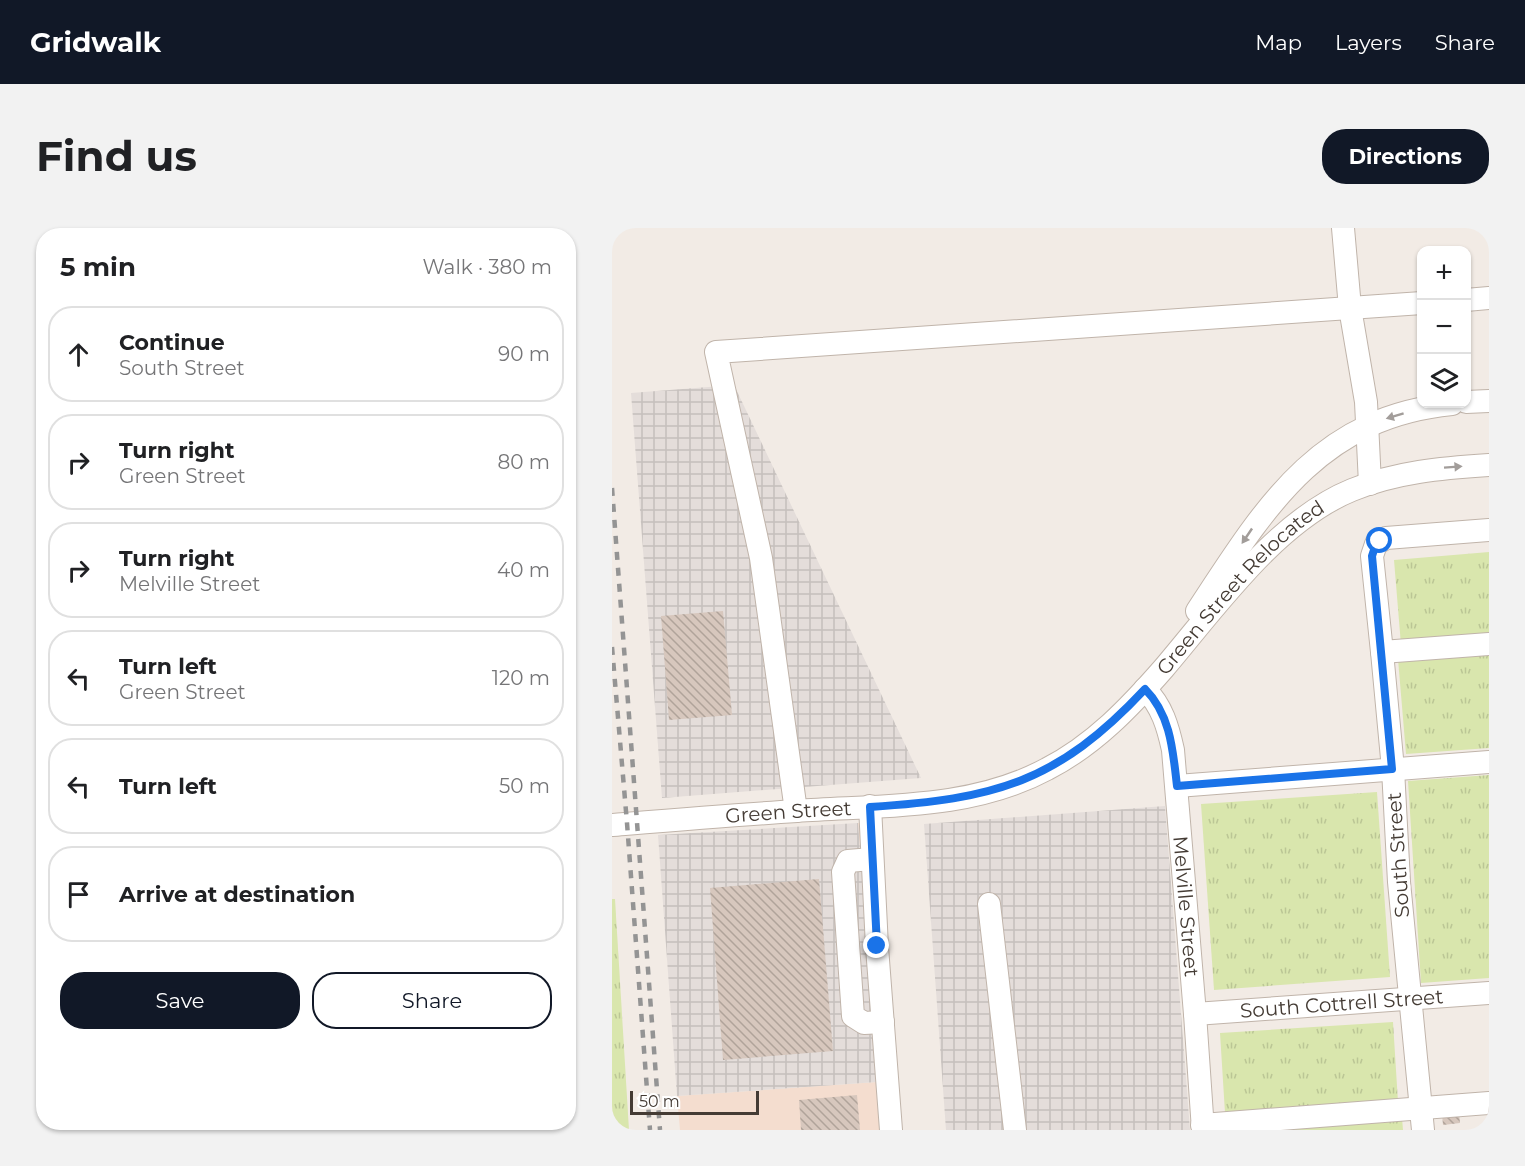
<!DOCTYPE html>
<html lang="en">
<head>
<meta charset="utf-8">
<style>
  :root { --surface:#fff; --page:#f2f2f2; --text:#202124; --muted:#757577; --line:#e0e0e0; --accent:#111827 }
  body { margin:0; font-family:Montserrat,sans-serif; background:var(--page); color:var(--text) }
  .controls { position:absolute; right:18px; top:18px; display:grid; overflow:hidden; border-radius:12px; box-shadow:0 2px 4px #0004 }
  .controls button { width:54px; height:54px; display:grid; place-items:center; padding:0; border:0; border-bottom:2px solid var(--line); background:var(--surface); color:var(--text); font:30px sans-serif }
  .scale { position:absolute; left:18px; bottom:15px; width:129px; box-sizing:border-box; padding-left:6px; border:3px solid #443b34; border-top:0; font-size:16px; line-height:21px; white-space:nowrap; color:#443b34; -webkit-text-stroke:4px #fff; paint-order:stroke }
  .stop { position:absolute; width:18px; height:18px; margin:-14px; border:4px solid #1a73e8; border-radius:50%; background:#fff }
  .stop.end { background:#1a73e8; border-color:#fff; box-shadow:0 2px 6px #0008 }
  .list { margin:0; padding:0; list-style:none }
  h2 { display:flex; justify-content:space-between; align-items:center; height:78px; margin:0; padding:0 24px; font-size:26px }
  h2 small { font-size:20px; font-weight:400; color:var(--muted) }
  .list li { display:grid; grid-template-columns:39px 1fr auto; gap:18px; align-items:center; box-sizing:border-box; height:96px; margin:0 12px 12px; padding:0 12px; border:2px solid var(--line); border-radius:24px }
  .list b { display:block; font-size:22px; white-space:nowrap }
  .list p { margin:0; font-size:20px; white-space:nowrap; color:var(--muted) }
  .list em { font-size:20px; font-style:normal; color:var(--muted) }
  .actions { display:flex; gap:12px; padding:18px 24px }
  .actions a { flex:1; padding:14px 0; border:2px solid var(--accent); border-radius:24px; text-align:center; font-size:21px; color:var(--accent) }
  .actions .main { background:var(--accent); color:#fff }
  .icon { flex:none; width:33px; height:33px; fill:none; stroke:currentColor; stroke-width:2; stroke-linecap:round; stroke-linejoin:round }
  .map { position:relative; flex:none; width:877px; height:902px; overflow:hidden; border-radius:24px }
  header { display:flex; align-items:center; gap:36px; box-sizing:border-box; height:84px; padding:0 30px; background:var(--accent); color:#fff }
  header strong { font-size:28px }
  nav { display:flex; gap:33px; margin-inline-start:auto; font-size:21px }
  .intro { display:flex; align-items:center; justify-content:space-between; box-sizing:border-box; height:144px; padding:0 36px }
  h1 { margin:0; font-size:42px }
  .button { padding:15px 27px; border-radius:24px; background:var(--accent); color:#fff; font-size:21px; font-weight:700 }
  main { display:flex; gap:36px; padding:0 36px }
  aside { flex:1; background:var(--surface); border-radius:24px; box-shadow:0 2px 4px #0004 }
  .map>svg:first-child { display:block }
</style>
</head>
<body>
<header>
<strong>Gridwalk</strong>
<nav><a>Map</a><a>Layers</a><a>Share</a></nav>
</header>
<div class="intro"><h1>Find us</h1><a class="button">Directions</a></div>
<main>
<aside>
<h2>5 min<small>Walk · 380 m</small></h2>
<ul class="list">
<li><svg class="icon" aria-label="ahead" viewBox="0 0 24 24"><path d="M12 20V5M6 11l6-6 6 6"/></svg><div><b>Continue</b><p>South Street</p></div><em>90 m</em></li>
<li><svg class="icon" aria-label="right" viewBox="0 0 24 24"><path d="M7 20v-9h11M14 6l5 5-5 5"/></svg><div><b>Turn right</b><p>Green Street</p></div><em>80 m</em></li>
<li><svg class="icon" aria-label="right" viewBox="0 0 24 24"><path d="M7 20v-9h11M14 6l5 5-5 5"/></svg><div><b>Turn right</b><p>Melville Street</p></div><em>40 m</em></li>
<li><svg class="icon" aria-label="left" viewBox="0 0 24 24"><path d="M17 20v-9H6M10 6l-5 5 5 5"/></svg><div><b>Turn left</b><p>Green Street</p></div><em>120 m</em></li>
<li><svg class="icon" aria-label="left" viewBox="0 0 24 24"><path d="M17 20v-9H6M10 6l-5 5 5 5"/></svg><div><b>Turn left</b></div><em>50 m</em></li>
<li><svg class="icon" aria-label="arrive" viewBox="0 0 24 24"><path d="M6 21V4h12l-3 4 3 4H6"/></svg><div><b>Arrive at destination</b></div></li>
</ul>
<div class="actions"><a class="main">Save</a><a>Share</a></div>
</aside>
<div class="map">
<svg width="877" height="902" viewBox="0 0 877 902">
  <defs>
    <pattern id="industrial-grid" width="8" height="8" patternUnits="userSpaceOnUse" patternTransform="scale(1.5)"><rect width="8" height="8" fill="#e4ddda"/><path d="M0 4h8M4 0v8" fill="none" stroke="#c5bfbc"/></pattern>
    <pattern id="grass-tufts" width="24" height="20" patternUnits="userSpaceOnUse" patternTransform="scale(1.5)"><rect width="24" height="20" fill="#d9e6ad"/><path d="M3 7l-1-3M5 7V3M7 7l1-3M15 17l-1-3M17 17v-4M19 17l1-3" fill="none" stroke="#bbc695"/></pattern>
    <pattern id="building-back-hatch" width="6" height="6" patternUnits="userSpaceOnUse" patternTransform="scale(1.5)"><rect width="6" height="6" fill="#d7c7bd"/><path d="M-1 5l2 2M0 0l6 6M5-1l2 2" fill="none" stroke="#b0a39a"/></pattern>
  </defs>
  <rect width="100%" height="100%" fill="#f2ebe5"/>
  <!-- commercial -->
  <polygon fill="#f4ddcf" points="267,594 288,902 68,902 65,868 265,854 246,595"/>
  <!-- industrial -->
  <g fill="url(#industrial-grid)">
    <polygon points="122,157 309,550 50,570 19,165"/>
    <polygon points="553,578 578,902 334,902 312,596"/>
    <polygon points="246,595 265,854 65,868 46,607"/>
  </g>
  <!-- grass -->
  <g fill="url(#grass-tufts)">
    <polygon points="877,324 877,410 789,417 782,332"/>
    <polygon points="877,424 877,520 794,526 786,431"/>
    <polygon points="877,547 877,750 809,755 796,553"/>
    <polygon points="765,564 778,749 602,762 589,576"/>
    <polygon points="0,671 3,671 17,902 0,902"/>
    <polygon points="781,794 786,874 613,885 608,805"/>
    <polygon points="790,890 791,902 620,902"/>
  </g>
  <!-- building -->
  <g fill="url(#building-back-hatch)">
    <polygon points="111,383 120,487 57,492 49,388"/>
    <polygon points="207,651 221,823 111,832 98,660"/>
    <polygon points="245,867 248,902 189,902 187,872"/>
    <polygon points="847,885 848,895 831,897 830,886"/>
  </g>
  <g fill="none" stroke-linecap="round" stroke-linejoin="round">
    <defs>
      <g id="minor">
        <polyline points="731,0 738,80 754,174 758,256"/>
        <polyline points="854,72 877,70"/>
        <polyline points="854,174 877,173"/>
        <path d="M 585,383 C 652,281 706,189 840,176"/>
        <polyline points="770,424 877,416"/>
        <path id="s1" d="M 533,461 C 550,478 556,499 561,522 L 583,786 L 591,902"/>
        <polyline points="565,558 877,534"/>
        <polyline points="258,578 265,719 279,902"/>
        <polyline points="184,583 149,330 104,124 810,75"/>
        <path id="s2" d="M 0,597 C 62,592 123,587 185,583 C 269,577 359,582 435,541 C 482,517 518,479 552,440 C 604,379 664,293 740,262 C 784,244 830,240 877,237"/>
        <polyline points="260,631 236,633 231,644 241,788 252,795 271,794"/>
        <polyline points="377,676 403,902"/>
        <path id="s3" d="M 583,786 L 877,765"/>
        <polyline points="590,897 877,875"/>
        <polyline points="811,902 787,654 781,541 770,424 760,328 764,316 774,310 877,302"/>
      </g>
    </defs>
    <!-- minor casing -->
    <use href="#minor" stroke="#c0b4aa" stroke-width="24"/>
    <!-- minor -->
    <use href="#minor" stroke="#fff" stroke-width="22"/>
    <!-- rail -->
    <g stroke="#949494" stroke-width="4.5" stroke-dasharray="8 8" stroke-linecap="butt">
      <polyline points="0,260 48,902"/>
      <polyline points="0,419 15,595 38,902"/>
    </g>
  </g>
  <!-- one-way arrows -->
  <defs><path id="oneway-solid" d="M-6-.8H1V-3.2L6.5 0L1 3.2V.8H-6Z" transform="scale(1.5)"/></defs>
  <g fill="#a29d9a">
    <use href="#oneway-solid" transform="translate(783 188) rotate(163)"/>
    <use href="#oneway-solid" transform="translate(841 239) rotate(-4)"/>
    <use href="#oneway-solid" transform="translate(635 308) rotate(124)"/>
  </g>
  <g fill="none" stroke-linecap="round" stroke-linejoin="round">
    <!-- route -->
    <path stroke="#1a73e8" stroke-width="8" d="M 265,718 L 258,579 C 383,571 445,555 533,461 C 559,487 561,524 565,558 L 780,541 L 760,328 L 764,316 L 768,313"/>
  </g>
  <g text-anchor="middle" stroke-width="6" stroke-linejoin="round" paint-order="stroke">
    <!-- street labels -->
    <g font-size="20" fill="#443b34" stroke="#fff">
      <text dy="7" stroke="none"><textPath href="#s2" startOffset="708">Green Street Relocated</textPath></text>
      <text dy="7" stroke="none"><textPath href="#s2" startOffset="177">Green Street</textPath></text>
      <text transform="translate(786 627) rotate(-94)" y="7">South Street</text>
      <text dy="7" stroke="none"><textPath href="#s1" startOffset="225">Melville Street</textPath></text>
      <text dy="7" stroke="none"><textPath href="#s3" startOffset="147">South Cottrell Street</textPath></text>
    </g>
  </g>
</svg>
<div class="controls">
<button>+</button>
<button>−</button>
<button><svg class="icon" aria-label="layers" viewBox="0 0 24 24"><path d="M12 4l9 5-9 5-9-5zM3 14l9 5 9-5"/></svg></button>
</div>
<div class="scale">50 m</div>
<div class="stop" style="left:768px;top:313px"></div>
<div class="stop end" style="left:265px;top:718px"></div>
</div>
</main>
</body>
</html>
